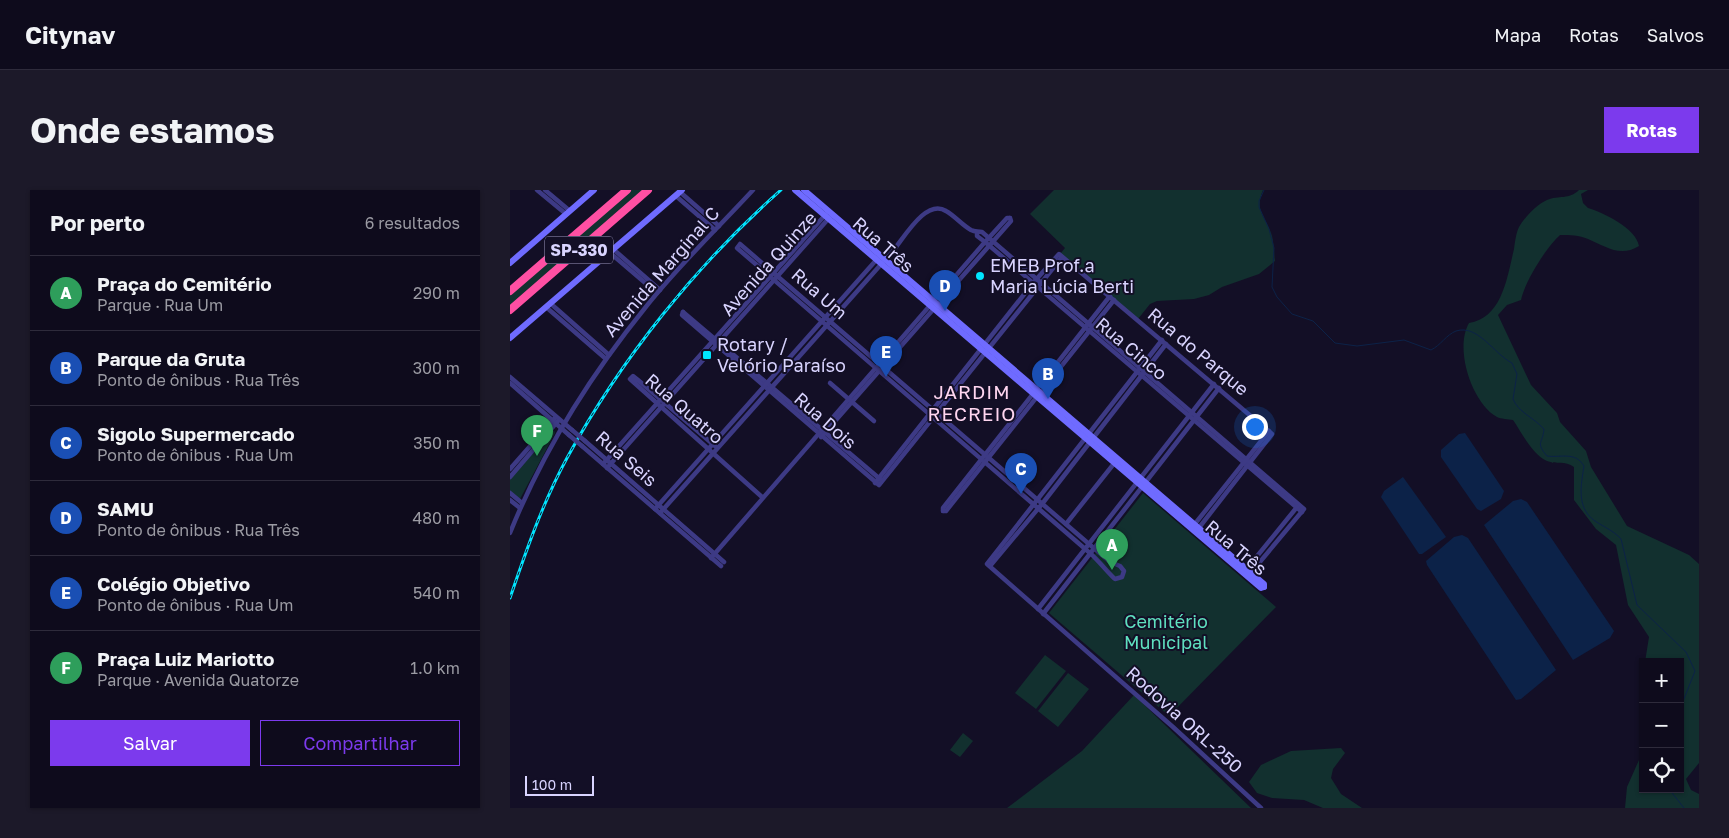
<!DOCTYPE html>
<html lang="pt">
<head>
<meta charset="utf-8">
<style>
  :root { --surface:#0e0b1c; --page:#1c1929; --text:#f1f3f6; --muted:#9b9ba3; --line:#2e2b3b; --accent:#7c3aed }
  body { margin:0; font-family:"Golos Text",sans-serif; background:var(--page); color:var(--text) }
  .controls { position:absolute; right:15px; bottom:15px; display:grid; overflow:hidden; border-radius:0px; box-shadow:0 1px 4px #0004 }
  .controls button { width:45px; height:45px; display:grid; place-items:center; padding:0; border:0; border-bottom:1px solid var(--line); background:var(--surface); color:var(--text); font:25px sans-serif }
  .scale { position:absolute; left:15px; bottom:12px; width:69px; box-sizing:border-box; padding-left:5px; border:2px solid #d9d4ff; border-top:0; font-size:14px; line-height:18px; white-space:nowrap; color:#d9d4ff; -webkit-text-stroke:4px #130f26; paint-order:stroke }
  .you { position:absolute; left:744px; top:236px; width:18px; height:18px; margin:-12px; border:4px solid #fff; border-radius:50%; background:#1a73e8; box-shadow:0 0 0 8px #1a73e833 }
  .badge { display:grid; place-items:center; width:32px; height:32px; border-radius:50%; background:var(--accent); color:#fff; font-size:16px; font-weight:700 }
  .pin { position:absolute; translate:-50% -41px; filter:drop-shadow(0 1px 2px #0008) }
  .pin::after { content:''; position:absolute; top:26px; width:18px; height:15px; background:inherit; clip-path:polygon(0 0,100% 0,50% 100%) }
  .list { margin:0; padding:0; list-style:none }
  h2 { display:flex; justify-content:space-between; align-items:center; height:65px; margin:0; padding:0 20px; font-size:21px }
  h2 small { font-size:16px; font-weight:400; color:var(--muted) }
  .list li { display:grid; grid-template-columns:32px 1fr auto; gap:15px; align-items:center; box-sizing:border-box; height:75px; padding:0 20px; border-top:1px solid var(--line) }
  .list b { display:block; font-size:19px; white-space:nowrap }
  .list p { margin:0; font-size:16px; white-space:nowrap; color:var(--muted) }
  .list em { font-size:16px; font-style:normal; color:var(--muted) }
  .actions { display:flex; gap:10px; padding:15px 20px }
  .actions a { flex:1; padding:11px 0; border:1px solid var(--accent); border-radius:0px; text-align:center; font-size:18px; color:var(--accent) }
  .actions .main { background:var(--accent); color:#fff }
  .icon { flex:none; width:28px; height:28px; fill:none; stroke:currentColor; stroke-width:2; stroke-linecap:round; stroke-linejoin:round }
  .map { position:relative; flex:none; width:1189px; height:618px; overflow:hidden; border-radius:0px }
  header { display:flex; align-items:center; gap:30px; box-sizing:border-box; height:70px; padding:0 25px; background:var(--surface); border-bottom:1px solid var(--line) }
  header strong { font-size:24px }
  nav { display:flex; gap:28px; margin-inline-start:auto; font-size:18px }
  .intro { display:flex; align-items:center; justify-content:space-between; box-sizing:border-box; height:120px; padding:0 30px }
  h1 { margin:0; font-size:35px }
  .button { padding:12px 22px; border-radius:0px; background:var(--accent); color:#fff; font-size:18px; font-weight:700 }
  main { display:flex; gap:30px; padding:0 30px }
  aside { flex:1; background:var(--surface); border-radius:0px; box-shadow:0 1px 4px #0004 }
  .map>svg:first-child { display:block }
</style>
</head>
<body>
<header>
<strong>Citynav</strong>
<nav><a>Mapa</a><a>Rotas</a><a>Salvos</a></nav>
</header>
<div class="intro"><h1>Onde estamos</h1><a class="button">Rotas</a></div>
<main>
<aside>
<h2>Por perto<small>6 resultados</small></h2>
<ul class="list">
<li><span class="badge" style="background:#2e9e5b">A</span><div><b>Praça do Cemitério</b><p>Parque · Rua Um</p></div><em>290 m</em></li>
<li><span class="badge" style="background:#1a4fb4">B</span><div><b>Parque da Gruta</b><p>Ponto de ônibus · Rua Três</p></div><em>300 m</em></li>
<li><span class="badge" style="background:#1a4fb4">C</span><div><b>Sigolo Supermercado</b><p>Ponto de ônibus · Rua Um</p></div><em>350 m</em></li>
<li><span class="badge" style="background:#1a4fb4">D</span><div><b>SAMU</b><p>Ponto de ônibus · Rua Três</p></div><em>480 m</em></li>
<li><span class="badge" style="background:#1a4fb4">E</span><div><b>Colégio Objetivo</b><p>Ponto de ônibus · Rua Um</p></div><em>540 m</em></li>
<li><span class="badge" style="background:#2e9e5b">F</span><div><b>Praça Luiz Mariotto</b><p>Parque · Avenida Quatorze</p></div><em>1.0 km</em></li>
</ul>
<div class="actions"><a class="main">Salvar</a><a>Compartilhar</a></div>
</aside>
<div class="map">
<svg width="1189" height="618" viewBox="0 0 1189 618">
  <rect width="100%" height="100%" fill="#130f26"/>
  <!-- green -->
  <g fill="#12302f">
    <polygon points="121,0 134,0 0,116 0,105"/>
    <path d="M 544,0 L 753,0 C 744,22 756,26 762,46 C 764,54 764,62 765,71 L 749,84 L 712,97 L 699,105 L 684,109 L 647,111 L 640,114 L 628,129 L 550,64 L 555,58 L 520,24 Z"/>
    <path d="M 1069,0 L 1078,0 L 1071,4 L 1073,13 L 1078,18 C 1094,23 1126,38 1129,56 C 1110,68 1095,56 1078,49 C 1069,45 1060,45 1050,45 C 1036,58 1015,91 1011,110 L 997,115 L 988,125 L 1021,195 L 1047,223 L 1050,232 L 1076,261 L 1081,277 L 1117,336 L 1179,365 L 1189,374 L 1189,573 L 1176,589 L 1181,600 L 1189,604 L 1189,618 L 1115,618 L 1117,597 L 1133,561 L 1133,599 L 1170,599 L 1170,472 L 1135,472 L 1139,447 L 1118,415 L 1106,355 L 1086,339 L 1064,310 L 1064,277 C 1055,270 1046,275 1037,271 C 1022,264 1012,243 1003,230 C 998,229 991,229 987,227 C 962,213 944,159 959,133 C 992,128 997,88 1004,59 C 1005,52 1006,43 1009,37 C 1014,28 1027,14 1037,10 C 1049,5 1059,10 1069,0 Z"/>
    <polygon points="44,240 45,243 10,309 0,301 0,289"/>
    <polygon points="633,303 766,417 659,526 539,423"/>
    <polygon points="535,465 556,481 526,519 505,503"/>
    <polygon points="558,483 579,499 548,537 528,521"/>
    <polygon points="624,505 741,618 497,618 572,561"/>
    <polygon points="453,543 463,551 450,567 440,560"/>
    <polygon points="831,558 835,563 823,579 821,588 831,604 852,618 813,618 794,610 762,608 747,603 739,592 751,575 781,561"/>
  </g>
  <!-- water -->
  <g fill="#0c2248">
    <polygon points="955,243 994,301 991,309 971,321 967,319 931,267 931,260 949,244"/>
    <polygon points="893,287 936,347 912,364 909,364 871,307 874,301"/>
    <polygon points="1011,309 1017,312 1104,441 1100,448 1063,470 974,335 1003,311"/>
    <polygon points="952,345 958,348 1046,480 1011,509 1006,510 917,375 916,371 944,347"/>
  </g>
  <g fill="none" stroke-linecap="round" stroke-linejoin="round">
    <!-- stream -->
    <g stroke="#0c2248" stroke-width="1">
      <path d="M 754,0 L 749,11 L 749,17 L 759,39 L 764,58 L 762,97 L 767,107 L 782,124 L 803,131 L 825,153 L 847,156 L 894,150 L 921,160 C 931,155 936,145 946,141 C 968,134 984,164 1002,173 L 1007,184 L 1003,209 C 1008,222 1023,227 1034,239 C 1033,253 1025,252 1037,266 C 1051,268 1065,261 1074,276 C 1071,295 1066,318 1085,331 C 1094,337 1104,341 1111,349 L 1127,415 L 1176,462 L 1185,481 L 1170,519"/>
      <polyline points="1159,599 1174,618"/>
    </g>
    <!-- street -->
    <g stroke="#3d3a85" stroke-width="4.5">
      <polyline points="27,0 56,24"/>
      <polyline points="35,0 60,21"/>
      <polyline points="170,2 209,36"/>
      <polyline points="166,6 205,40"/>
      <polyline points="467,42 467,46 475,52 792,322"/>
      <path d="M 230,54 L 579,354 L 600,372 L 610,376 L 614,381 L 612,387 L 605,389 C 602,387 587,369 581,364 L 227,58 Z"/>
      <polyline points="103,59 150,100"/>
      <polyline points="99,62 147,103"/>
      <polyline points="40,113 99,165"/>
      <polyline points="36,117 96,169"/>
      <polyline points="173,122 172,125 369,295 552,67"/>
      <polyline points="173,122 370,289"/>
      <polyline points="652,150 477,374 663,537 751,618"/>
      <polyline points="0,187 62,240"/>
      <polyline points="0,193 59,245"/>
      <polyline points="320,193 364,231"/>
      <polyline points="311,247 501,31 500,28"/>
      <polyline points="75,251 214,372"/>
      <polyline points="72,256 211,376"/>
      <polyline points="205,256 128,190 123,186 120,189 252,307"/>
      <polyline points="93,274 316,24"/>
      <polyline points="97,278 320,27"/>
      <polyline points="0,279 44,229"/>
      <polyline points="0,287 48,231"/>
      <polyline points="365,293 523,93 549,64 762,244 688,339"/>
      <polyline points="0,303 12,313"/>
      <polyline points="0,310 10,318"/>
      <polyline points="145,319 368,68"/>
      <polyline points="433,321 433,318 600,106"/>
      <polyline points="433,321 436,321 604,110"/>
      <path d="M 150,323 L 382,62 C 394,48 416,8 436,21 C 445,26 452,35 461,40 C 465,42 467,41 472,42 L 794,319 L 739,385"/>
      <polyline points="556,334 606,271"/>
      <polyline points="684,335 759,241"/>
      <path d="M 0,343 C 33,261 80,186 135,118 C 168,76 207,39 243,0"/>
      <polyline points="201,368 475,52 497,28 500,28"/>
      <polyline points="480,376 532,314 656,154"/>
      <polyline points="735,381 787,317"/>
      <polyline points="528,419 704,194"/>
      <polyline points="533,424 709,198"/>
    </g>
    <!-- secondary -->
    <g stroke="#6f6bff" stroke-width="6">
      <polyline points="285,0 751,398 754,397"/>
      <polyline points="294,0 754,394 754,397"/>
      <polyline points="0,73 84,0"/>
      <polyline points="0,148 172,0"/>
    </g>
    <!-- highway -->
    <g stroke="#ff4fa3" stroke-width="8">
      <polyline points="0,101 117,0"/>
      <polyline points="0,120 138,0"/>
    </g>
    <defs>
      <path id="rail" d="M 0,408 C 16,361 33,312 57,268 C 111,169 186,75 271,0"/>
    </defs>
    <!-- rail casing -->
    <use href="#rail" stroke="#00e5ff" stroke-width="3"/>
    <!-- rail -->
    <use href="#rail" stroke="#130f26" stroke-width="1" stroke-dasharray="4" stroke-linecap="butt"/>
    <!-- street-bridge -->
    <g stroke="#3d3a85" stroke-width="4.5">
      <polyline points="62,240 75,251"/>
      <polyline points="59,245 72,256"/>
    </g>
  </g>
  <!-- markers -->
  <g fill="#00e5ff" stroke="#130f26" stroke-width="2">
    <circle cx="470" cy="86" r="5"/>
    <rect x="192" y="160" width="10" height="10" rx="2.5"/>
  </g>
  <g text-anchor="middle" stroke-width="4" stroke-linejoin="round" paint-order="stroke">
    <!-- shield labels -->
    <rect fill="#130f26" stroke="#9e99be" stroke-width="1" x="35" y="46.5" width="68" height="27" rx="4"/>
    <g font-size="16" font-weight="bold" fill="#d9d4ff">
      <text x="69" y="66">SP-330</text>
    </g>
    <!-- street labels -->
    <g font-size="18" fill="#d9d4ff" stroke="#130f26">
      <text transform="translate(373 55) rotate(41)" y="6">Rua Três</text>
      <text transform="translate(259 74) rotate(-48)" y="6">Avenida Quinze</text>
      <text transform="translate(152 82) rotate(-49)" y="6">Avenida Marginal C</text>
      <text transform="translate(309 104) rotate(41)" y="6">Rua Um</text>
      <text transform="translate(621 159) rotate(40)" y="6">Rua Cinco</text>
      <text transform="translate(688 162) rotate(40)" y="6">Rua do Parque</text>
      <text transform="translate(174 219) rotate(41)" y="6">Rua Quatro</text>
      <text transform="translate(315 231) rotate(41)" y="6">Rua Dois</text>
      <text transform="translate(116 269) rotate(41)" y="6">Rua Seis</text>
      <text transform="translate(726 358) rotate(40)" y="6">Rua Três</text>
      <text transform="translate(674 530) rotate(42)" y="6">Rodovia ORL-250</text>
    </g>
    <!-- poi labels -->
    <g font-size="18" fill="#d9d4ff" stroke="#130f26" text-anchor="start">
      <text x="480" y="82">EMEB Prof.ª<tspan x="480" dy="21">Maria Lúcia Berti</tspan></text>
      <text x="207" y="161">Rotary /<tspan x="207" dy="21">Velório Paraíso</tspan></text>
    </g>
    <!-- park labels -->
    <g font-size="18" fill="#5fe0c0" stroke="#130f26">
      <text x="656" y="438">Cemitério<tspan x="656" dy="21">Municipal</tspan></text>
    </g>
    <!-- neighbourhood labels -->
    <g font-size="19" letter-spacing="1" fill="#ffd6f0" stroke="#130f26">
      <text x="462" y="209">JARDIM<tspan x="462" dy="22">RECREIO</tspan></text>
    </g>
  </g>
</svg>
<div class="controls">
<button>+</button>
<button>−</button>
<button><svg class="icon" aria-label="locate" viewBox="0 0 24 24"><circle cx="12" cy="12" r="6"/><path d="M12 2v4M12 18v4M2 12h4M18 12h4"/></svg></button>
</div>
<div class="scale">100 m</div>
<div class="you"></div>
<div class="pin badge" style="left:602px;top:380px;background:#2e9e5b">A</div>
<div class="pin badge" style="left:538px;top:209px;background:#1a4fb4">B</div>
<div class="pin badge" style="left:511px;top:304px;background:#1a4fb4">C</div>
<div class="pin badge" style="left:435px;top:121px;background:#1a4fb4">D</div>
<div class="pin badge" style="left:376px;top:187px;background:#1a4fb4">E</div>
<div class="pin badge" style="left:27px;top:266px;background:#2e9e5b">F</div>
</div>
</main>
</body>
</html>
